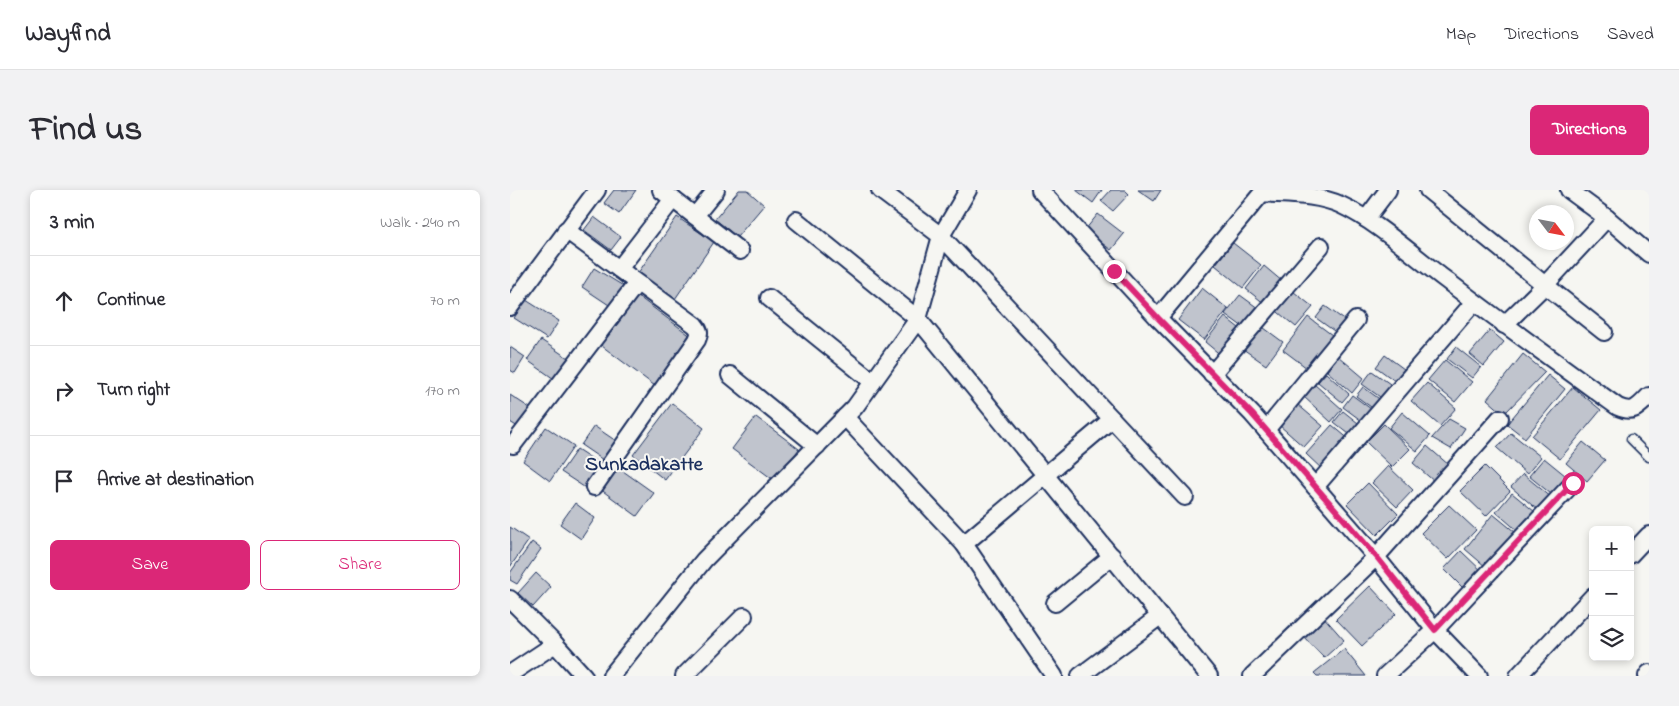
<!DOCTYPE html>
<html lang="en">
<head>
<meta charset="utf-8">
<style>
  :root { --surface:#fff; --page:#f2f2f3; --text:#2b2b33; --muted:#7c7c81; --line:#e1e1e2; --accent:#db2777 }
  body { margin:0; font-family:"Indie Flower",sans-serif; background:var(--page); color:var(--text) }
  .controls { position:absolute; right:15px; bottom:15px; display:grid; overflow:hidden; border-radius:8px; box-shadow:0 2px 8px #0003 }
  .controls button { width:45px; height:45px; display:grid; place-items:center; padding:0; border:0; border-bottom:1px solid var(--line); background:var(--surface); color:var(--text); font:25px sans-serif }
  .compass { position:absolute; left:1019px; top:15px; width:45px; height:45px; border-radius:50%; background:var(--surface); box-shadow:0 2px 8px #0003; rotate:122deg }
  .stop { position:absolute; width:15px; height:15px; margin:-11px; border:4px solid #db2777; border-radius:50%; background:#fff }
  .stop.end { background:#db2777; border-color:#fff; box-shadow:0 1px 5px #0008 }
  .list { margin:0; padding:0; list-style:none }
  h2 { display:flex; justify-content:space-between; align-items:center; height:65px; margin:0; padding:0 20px; font-size:21px }
  h2 small { font-size:16px; font-weight:400; color:var(--muted) }
  .list li { display:grid; grid-template-columns:32px 1fr auto; gap:15px; align-items:center; box-sizing:border-box; height:90px; padding:0 20px; border-top:1px solid var(--line) }
  .list b { display:block; font-size:19px; white-space:nowrap }
  .list em { font-size:16px; font-style:normal; color:var(--muted) }
  .actions { display:flex; gap:10px; padding:15px 20px }
  .actions a { flex:1; padding:11px 0; border:1px solid var(--accent); border-radius:8px; text-align:center; font-size:18px; color:var(--accent) }
  .actions .main { background:var(--accent); color:#fff }
  .icon { flex:none; width:28px; height:28px; fill:none; stroke:currentColor; stroke-width:2; stroke-linecap:round; stroke-linejoin:round }
  .map { position:relative; flex:none; width:1139px; height:486px; overflow:hidden; border-radius:8px }
  header { display:flex; align-items:center; gap:30px; box-sizing:border-box; height:70px; padding:0 25px; background:var(--surface); border-bottom:1px solid var(--line) }
  header strong { font-size:24px }
  nav { display:flex; gap:28px; margin-inline-start:auto; font-size:18px }
  .intro { display:flex; align-items:center; justify-content:space-between; box-sizing:border-box; height:120px; padding:0 30px }
  h1 { margin:0; font-size:35px }
  .button { padding:12px 22px; border-radius:8px; background:var(--accent); color:#fff; font-size:18px; font-weight:700 }
  main { display:flex; gap:30px; padding:0 30px }
  aside { flex:1; background:var(--surface); border-radius:8px; box-shadow:0 2px 8px #0003 }
  .map>svg:first-child { display:block }
</style>
</head>
<body>
<header>
<strong>Wayfind</strong>
<nav><a>Map</a><a>Directions</a><a>Saved</a></nav>
</header>
<div class="intro"><h1>Find us</h1><a class="button">Directions</a></div>
<main>
<aside>
<h2>3 min<small>Walk · 240 m</small></h2>
<ul class="list">
<li><svg class="icon" aria-label="ahead" viewBox="0 0 24 24"><path d="M12 20V5M6 11l6-6 6 6"/></svg><div><b>Continue</b></div><em>70 m</em></li>
<li><svg class="icon" aria-label="right" viewBox="0 0 24 24"><path d="M7 20v-9h11M14 6l5 5-5 5"/></svg><div><b>Turn right</b></div><em>170 m</em></li>
<li><svg class="icon" aria-label="arrive" viewBox="0 0 24 24"><path d="M6 21V4h12l-3 4 3 4H6"/></svg><div><b>Arrive at destination</b></div></li>
</ul>
<div class="actions"><a class="main">Save</a><a>Share</a></div>
</aside>
<div class="map">
<svg width="1139" height="486" viewBox="0 0 1139 486">
  <rect width="100%" height="100%" fill="#f6f6f2"/>
  <filter id="ink" filterUnits="userSpaceOnUse"><feTurbulence type="fractalNoise" baseFrequency=".02" numOctaves="2"/><feDisplacementMap in="SourceGraphic" scale="10" xChannelSelector="R" yChannelSelector="G"/><feConvolveMatrix kernelMatrix="1 2 1 2 8 2 1 2 1" color-interpolation-filters="sRGB"/></filter>
  <g filter="url(#ink)">
    <!-- building -->
    <g fill="#c0c4cd" stroke="#1b2f5e">
      <polygon points="104,0 126,0 109,24 94,13"/>
      <polygon points="229,0 237,0 254,15 227,47 205,29"/>
      <polygon points="566,0 592,0 583,13"/>
      <polygon points="601,0 615,0 619,4 603,21 591,11"/>
      <polygon points="628,0 651,0 644,11"/>
      <polygon points="588,24 614,44 601,60 575,40"/>
      <polygon points="84,27 111,47 101,60 74,40"/>
      <polygon points="167,27 204,52 165,109 128,83"/>
      <polygon points="723,53 751,75 733,98 705,75"/>
      <polygon points="754,76 773,92 755,114 736,99"/>
      <polygon points="84,78 115,97 102,117 72,97"/>
      <polygon points="692,98 718,119 694,150 668,130"/>
      <polygon points="779,98 803,117 786,137 763,118"/>
      <polygon points="125,104 182,147 145,196 88,153"/>
      <polygon points="730,105 752,121 737,140 715,124"/>
      <polygon points="16,110 49,131 37,149 4,128"/>
      <polygon points="815,116 840,134 831,146 806,128"/>
      <polygon points="715,127 734,142 713,167 695,152"/>
      <polygon points="798,127 826,148 801,181 773,160"/>
      <polygon points="750,135 773,152 756,175 733,159"/>
      <polygon points="980,140 994,152 974,176 960,164"/>
      <polygon points="31,150 61,170 47,191 17,170"/>
      <polygon points="0,157 15,167 5,183 0,180"/>
      <polygon points="946,157 971,177 962,188 937,169"/>
      <polygon points="1013,164 1035,182 994,224 977,209"/>
      <polygon points="875,165 898,182 889,194 866,177"/>
      <polygon points="828,166 854,188 842,203 817,181"/>
      <polygon points="935,170 962,192 945,212 918,190"/>
      <polygon points="862,181 887,199 877,212 852,194"/>
      <polygon points="816,183 839,204 832,212 808,192"/>
      <polygon points="1038,185 1055,199 1015,248 997,234"/>
      <polygon points="917,193 946,218 930,236 901,211"/>
      <polygon points="804,194 832,219 821,232 793,206"/>
      <polygon points="853,197 872,211 865,220 846,206"/>
      <polygon points="1063,197 1091,220 1050,269 1022,246"/>
      <polygon points="0,205 23,220 11,239 0,232"/>
      <polygon points="842,205 865,222 856,234 833,217"/>
      <polygon points="162,213 194,238 155,290 123,265"/>
      <polygon points="787,214 813,236 794,257 769,235"/>
      <polygon points="833,221 853,237 844,248 824,232"/>
      <polygon points="892,222 920,246 907,261 879,238"/>
      <polygon points="246,227 289,259 265,291 222,259"/>
      <polygon points="939,229 955,238 941,259 922,248"/>
      <polygon points="874,234 900,259 882,277 856,252"/>
      <polygon points="822,235 841,251 814,281 796,264"/>
      <polygon points="84,236 109,253 96,272 71,255"/>
      <polygon points="36,237 64,256 40,291 13,271"/>
      <polygon points="1001,243 1031,267 1017,284 987,258"/>
      <polygon points="1073,252 1095,270 1077,291 1056,273"/>
      <polygon points="917,256 940,276 926,293 903,273"/>
      <polygon points="67,259 93,276 77,299 51,282"/>
      <polygon points="1034,268 1061,290 1046,308 1019,286"/>
      <polygon points="106,276 144,303 127,326 90,299"/>
      <polygon points="878,276 903,300 887,317 862,293"/>
      <polygon points="975,276 1000,301 976,326 950,301"/>
      <polygon points="1013,284 1042,308 1030,322 1001,297"/>
      <polygon points="858,293 888,324 867,345 837,314"/>
      <polygon points="1002,303 1025,322 1009,342 986,322"/>
      <polygon points="65,313 85,328 71,349 50,334"/>
      <polygon points="939,315 966,340 938,369 911,343"/>
      <polygon points="983,324 1005,342 976,377 955,359"/>
      <polygon points="0,337 19,350 0,377"/>
      <polygon points="22,352 31,359 7,394 0,390 0,383"/>
      <polygon points="951,361 976,385 958,403 934,379"/>
      <polygon points="26,383 41,397 23,417 8,403"/>
      <polygon points="860,396 886,424 852,456 826,429"/>
      <polygon points="812,425 834,450 814,468 791,444"/>
      <polygon points="834,459 856,486 807,486 804,483"/>
    </g>
    <g fill="none" stroke-linecap="round" stroke-linejoin="round">
      <defs>
        <polyline id="lane" points="1121,249 1139,267"/>
        <g id="street">
          <polyline points="151,0 230,61"/>
          <polyline points="458,0 431,46 675,307"/>
          <polyline points="530,0 648,128 742,224 866,367 925,440 969,486"/>
          <polyline points="918,0 1035,95 1097,28"/>
          <polyline points="1059,0 1097,28 1139,64"/>
          <polyline points="185,26 206,0"/>
          <polyline points="856,29 878,0"/>
          <polyline points="286,30 408,129 699,486"/>
          <path d="M 56,40 L 185,135 C 190,141 190,143 187,150 L 84,297"/>
          <polyline points="109,79 163,9"/>
          <polyline points="259,108 363,192"/>
          <polyline points="0,117 87,0"/>
          <path d="M 648,128 L 752,3 C 778,5 807,4 831,15 C 866,31 905,67 936,90 C 993,134 1050,175 1108,217 C 1124,224 1128,217 1139,206"/>
          <polyline points="994,135 1035,95 1094,142"/>
          <polyline points="702,184 811,56"/>
          <polyline points="220,185 307,256"/>
          <polyline points="335,227 454,354 544,486"/>
          <polyline points="756,240 846,130"/>
          <polyline points="3,255 127,93"/>
          <polyline points="805,297 964,112"/>
          <polyline points="454,354 602,229"/>
          <polyline points="1120,365 1139,345"/>
          <polyline points="0,409 45,454 74,486"/>
          <polyline points="545,413 602,366"/>
          <polyline points="0,484 45,454"/>
          <polyline points="101,486 194,370 345,217 408,129 431,46 370,0"/>
          <polyline points="174,486 234,426"/>
          <polyline points="570,486 650,426"/>
          <polyline points="742,486 866,367 990,228"/>
          <polyline points="875,486 925,440 1063,293"/>
          <polyline points="1008,486 1083,406"/>
          <polyline points="1137,486 1139,483"/>
        </g>
      </defs>
      <!-- lane casing -->
      <use href="#lane" stroke="#1b2f5e" stroke-width="11"/>
      <!-- street casing -->
      <use href="#street" stroke="#1b2f5e" stroke-width="20"/>
      <!-- lane -->
      <use href="#lane" stroke="#f6f6f2" stroke-width="8"/>
      <!-- street -->
      <use href="#street" stroke="#f6f6f2" stroke-width="16"/>
    </g>
  </g>
  <g fill="none" stroke-linecap="round" stroke-linejoin="round" filter="url(#ink)">
    <!-- route -->
    <polyline stroke="#db2777" stroke-width="6" points="604,81 648,128 742,224 866,366 925,440 1063,293"/>
  </g>
  <g text-anchor="middle" stroke-width="4" stroke-linejoin="round" paint-order="stroke">
    <!-- quarter labels -->
    <g font-size="20" font-weight="bold" fill="#1b2f5e" stroke="#f6f6f2">
      <text x="134" y="280">Sunkadakatte</text>
    </g>
  </g>
</svg>
<div class="controls">
<button>+</button>
<button>−</button>
<button><svg class="icon" aria-label="layers" viewBox="0 0 24 24"><path d="M12 4l9 5-9 5-9-5zM3 14l9 5 9-5"/></svg></button>
</div>
<svg class="compass" viewBox="-18 -18 36 36"><path d="M0-13l5 13h-10z" fill="#e53935"/><path d="M0 13l5-13h-10z" fill="#7c7c81"/></svg>
<div class="stop" style="left:1063px;top:293px"></div>
<div class="stop end" style="left:604px;top:81px"></div>
</div>
</main>
</body>
</html>
